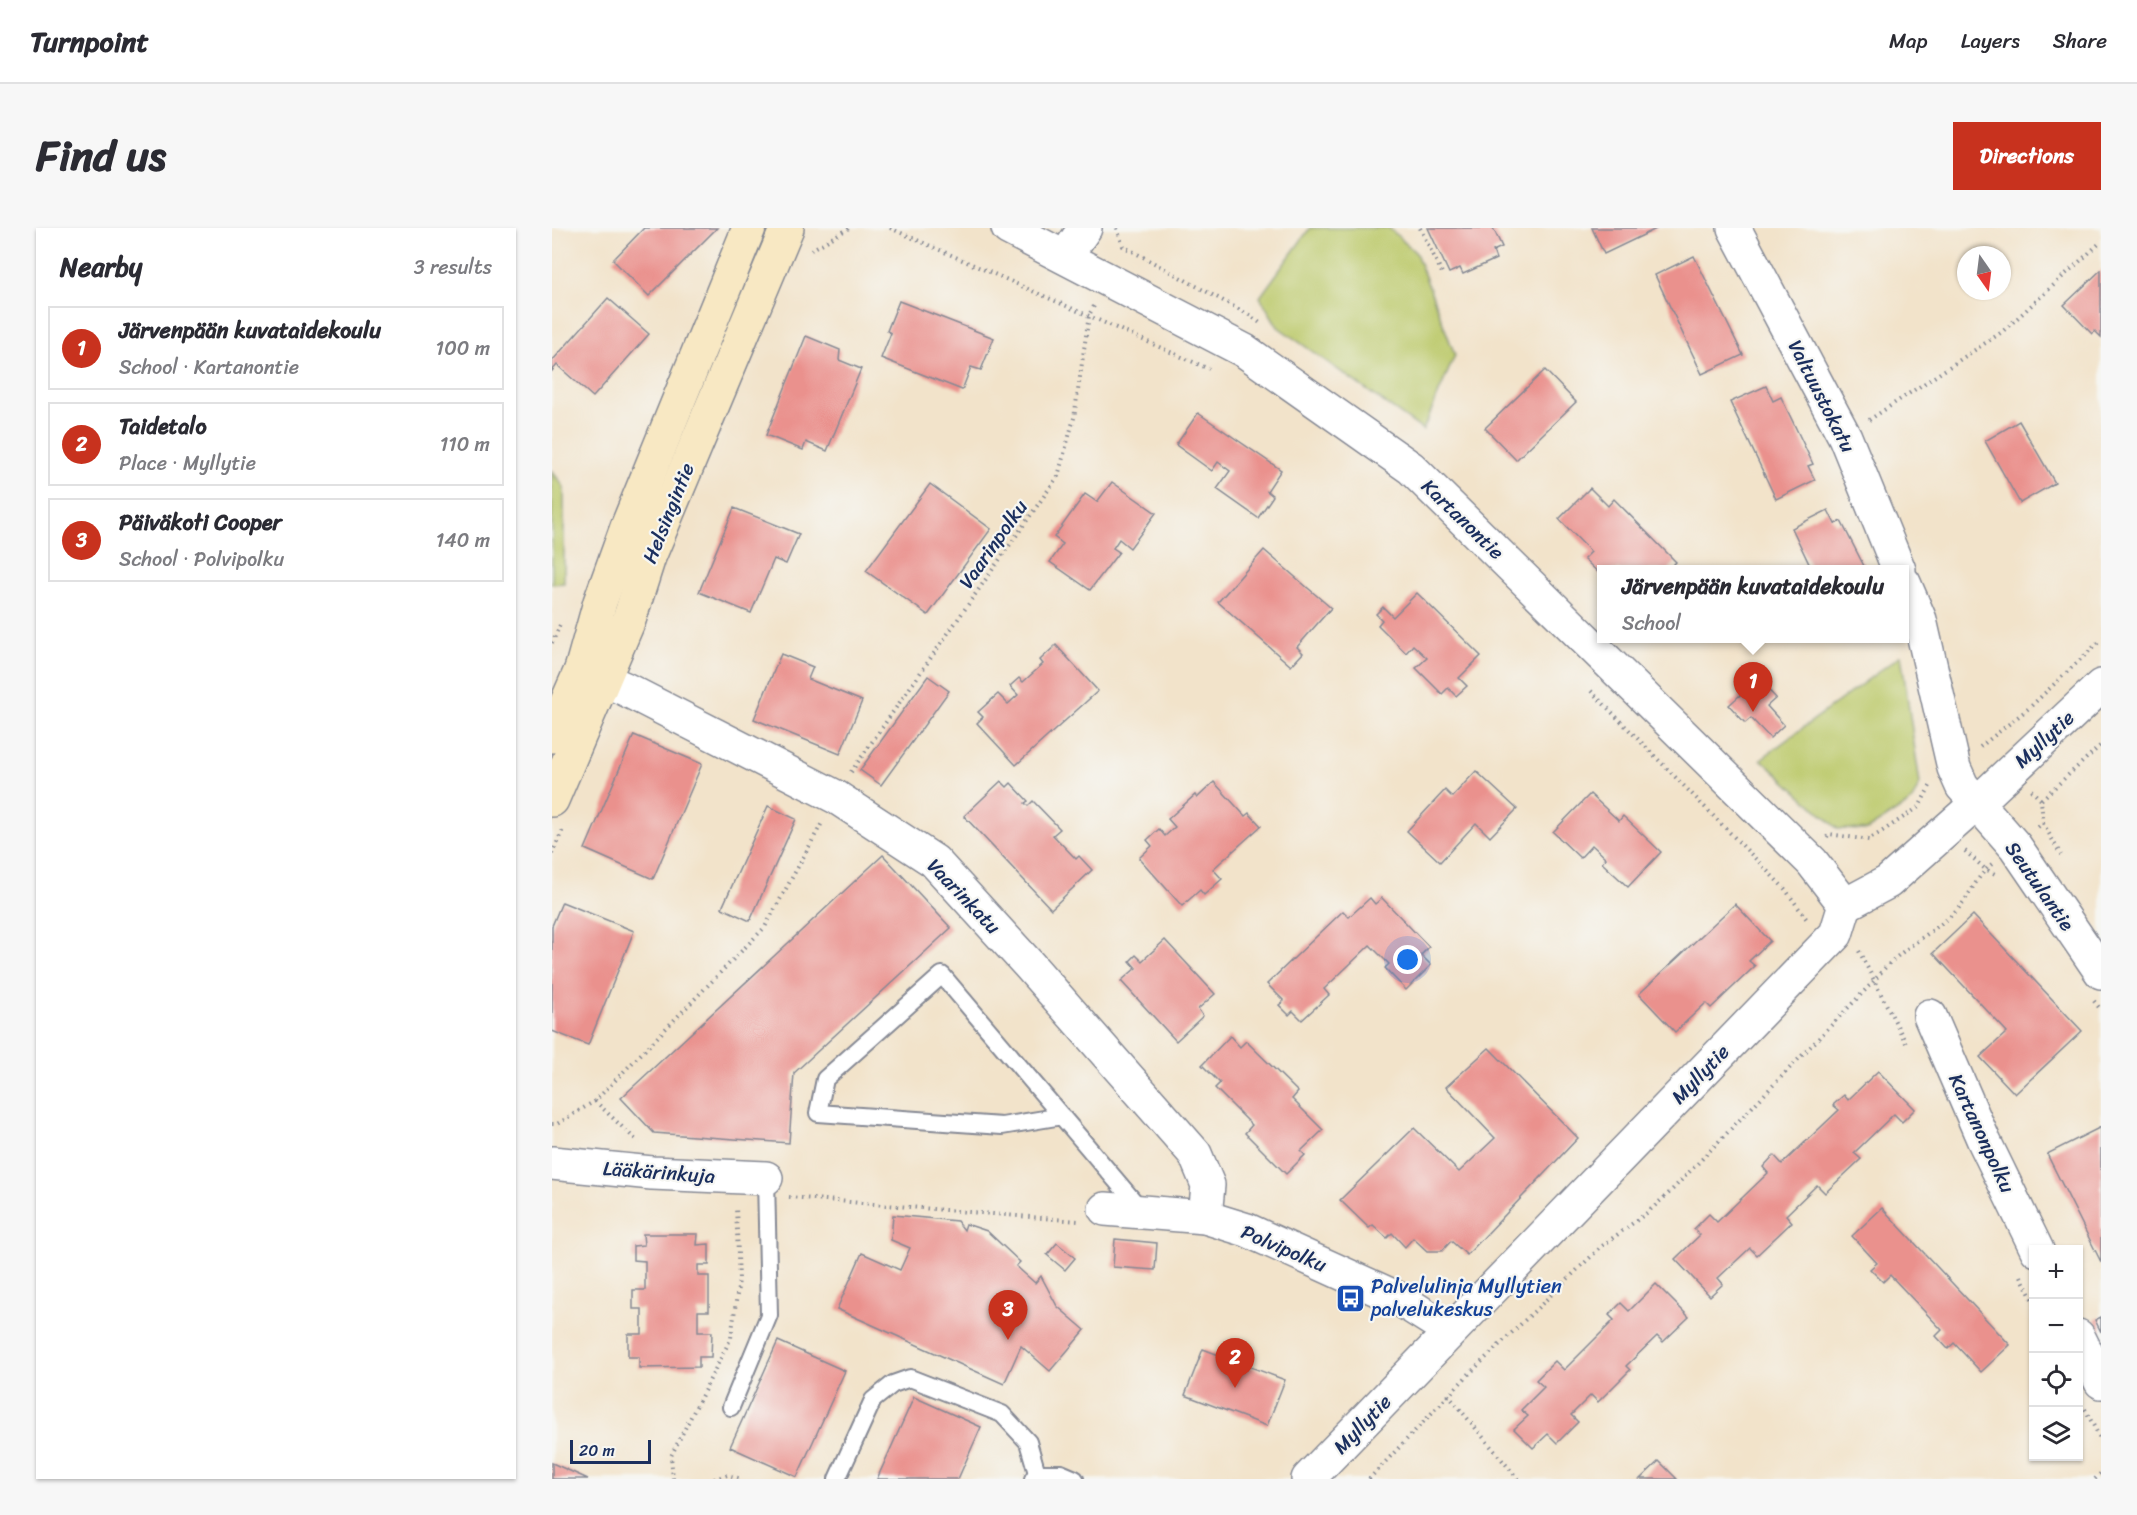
<!DOCTYPE html>
<html lang="en">
<head>
<meta charset="utf-8">
<style>
  :root { --surface:#fff; --page:#f7f7f7; --text:#2b2b33; --muted:#7c7c81; --line:#e1e1e2; --accent:#c8321e }
  body { margin:0; font-family:Sriracha,sans-serif; background:var(--page); color:var(--text) }
  .controls { position:absolute; right:18px; bottom:18px; display:grid; overflow:hidden; border-radius:0px; box-shadow:0 2px 4px #0004 }
  .controls button { width:54px; height:54px; display:grid; place-items:center; padding:0; border:0; border-bottom:2px solid var(--line); background:var(--surface); color:var(--text); font:30px sans-serif }
  .compass { position:absolute; left:1405px; top:18px; width:54px; height:54px; border-radius:50%; background:var(--surface); box-shadow:0 2px 4px #0004; rotate:166deg }
  .scale { position:absolute; left:18px; bottom:15px; width:81px; box-sizing:border-box; padding-left:6px; border:3px solid #1b2f5e; border-top:0; font-size:16px; line-height:21px; white-space:nowrap; color:#1b2f5e; -webkit-text-stroke:4px #f6f6f2; paint-order:stroke }
  .you { position:absolute; left:856px; top:732px; width:21px; height:21px; margin:-15px; border:4px solid #fff; border-radius:50%; background:#1a73e8; box-shadow:0 0 0 9px #1a73e833 }
  .badge { display:grid; place-items:center; width:39px; height:39px; border-radius:50%; background:var(--accent); color:#fff; font-size:20px; font-weight:700 }
  .pin { position:absolute; translate:-50% -50px; filter:drop-shadow(0 2px 3px #0008) }
  .pin::after { content:''; position:absolute; top:32px; width:21px; height:18px; background:inherit; clip-path:polygon(0 0,100% 0,50% 100%) }
  .popup { position:absolute; left:1045px; top:337px; width:312px; height:78px; box-sizing:border-box; display:grid; place-content:center; border-radius:0px; background:var(--surface); filter:drop-shadow(0 2px 4px #0005); font-size:20px; white-space:nowrap; color:var(--muted) }
  .popup b { font-size:22px; color:var(--text) }
  .popup::after { content:''; position:absolute; left:50%; top:100%; margin-left:-12px; border:12px solid transparent; border-top-color:var(--surface) }
  .list { margin:0; padding:0; list-style:none }
  h2 { display:flex; justify-content:space-between; align-items:center; height:78px; margin:0; padding:0 24px; font-size:26px }
  h2 small { font-size:20px; font-weight:400; color:var(--muted) }
  .list li { display:grid; grid-template-columns:39px 1fr auto; gap:18px; align-items:center; box-sizing:border-box; height:84px; margin:0 12px 12px; padding:0 12px; border:2px solid var(--line); border-radius:0px }
  .list b { display:block; font-size:22px; white-space:nowrap }
  .list p { margin:0; font-size:20px; white-space:nowrap; color:var(--muted) }
  .list em { font-size:20px; font-style:normal; color:var(--muted) }
  .icon { flex:none; width:33px; height:33px; fill:none; stroke:currentColor; stroke-width:2; stroke-linecap:round; stroke-linejoin:round }
  .map { position:relative; flex:none; width:1549px; height:1251px; overflow:hidden; border-radius:0px }
  header { display:flex; align-items:center; gap:36px; box-sizing:border-box; height:84px; padding:0 30px; background:var(--surface); border-bottom:2px solid var(--line) }
  header strong { font-size:28px }
  nav { display:flex; gap:33px; margin-inline-start:auto; font-size:21px }
  .intro { display:flex; align-items:center; justify-content:space-between; box-sizing:border-box; height:144px; padding:0 36px }
  h1 { margin:0; font-size:42px }
  .button { padding:15px 27px; border-radius:0px; background:var(--accent); color:#fff; font-size:21px; font-weight:700 }
  main { display:flex; gap:36px; padding:0 36px }
  aside { flex:1; background:var(--surface); border-radius:0px; box-shadow:0 2px 4px #0004 }
  .map>svg:first-child { display:block }
</style>
</head>
<body>
<header>
<strong>Turnpoint</strong>
<nav><a>Map</a><a>Layers</a><a>Share</a></nav>
</header>
<div class="intro"><h1>Find us</h1><a class="button">Directions</a></div>
<main>
<aside>
<h2>Nearby<small>3 results</small></h2>
<ul class="list">
<li><span class="badge">1</span><div><b>Järvenpään kuvataidekoulu</b><p>School · Kartanontie</p></div><em>100 m</em></li>
<li><span class="badge">2</span><div><b>Taidetalo</b><p>Place · Myllytie</p></div><em>110 m</em></li>
<li><span class="badge">3</span><div><b>Päiväkoti Cooper</b><p>School · Polvipolku</p></div><em>140 m</em></li>
</ul>
</aside>
<div class="map">
<svg width="1549" height="1251" viewBox="0 0 1549 1251">
  <rect width="100%" height="100%" fill="#f6f6f2"/>
  <filter id="ink" filterUnits="userSpaceOnUse"><feTurbulence type="fractalNoise" baseFrequency=".0167" numOctaves="2"/><feDisplacementMap in="SourceGraphic" scale="12" xChannelSelector="R" yChannelSelector="G"/><feConvolveMatrix kernelMatrix="1 2 1 2 8 2 1 2 1" color-interpolation-filters="sRGB"/></filter>
  <filter id="wash" filterUnits="userSpaceOnUse"><feTurbulence type="fractalNoise" baseFrequency=".008" numOctaves="4" result="noise"/><feDisplacementMap in="SourceGraphic" scale="24" xChannelSelector="R" yChannelSelector="G"/><feGaussianBlur stdDeviation="1.35" result="paint"/><feColorMatrix in="noise" values="0 0 0 0 0 0 0 0 0 0 0 0 0 0 0 0 0 1.4 0 .05"/><feComposite in="paint" operator="in"/></filter>
  <g filter="url(#wash)">
    <rect width="100%" height="100%" fill="#f2e3ca"/>
    <!-- green -->
    <g fill="#bcc96b" stroke="#6c7c64" stroke-width="1.5">
      <polygon points="758,0 837,0 864,25 903,127 871,202 726,99 708,69"/>
      <polygon points="0,243 12,259 12,355 0,356"/>
      <polygon points="1349,427 1368,556 1359,574 1315,602 1286,601 1209,531"/>
    </g>
    <g id="blocks">
      <!-- building -->
      <g fill="#ea918d">
        <polygon points="92,0 165,0 97,68 61,32"/>
        <polygon points="876,0 941,0 950,19 941,23 944,31 911,46 908,40 897,45"/>
        <polygon points="1040,0 1106,0 1052,26"/>
        <polygon points="1142,28 1191,127 1150,146 1103,47"/>
        <polygon points="1549,42 1549,109 1543,103 1540,106 1512,77"/>
        <polygon points="56,70 97,106 41,169 5,137 0,143 0,133"/>
        <polygon points="347,73 442,110 429,142 419,139 410,162 329,130 339,105 335,103"/>
        <polygon points="254,108 288,122 287,132 309,141 275,223 254,214 251,222 214,207"/>
        <polygon points="993,142 1024,174 964,232 933,200"/>
        <polygon points="1214,158 1221,173 1229,169 1261,236 1256,238 1263,252 1224,271 1178,174"/>
        <polygon points="646,185 729,242 715,263 721,268 706,290 665,261 678,243 666,234 660,243 624,217"/>
        <polygon points="1467,193 1503,255 1468,275 1433,213"/>
        <polygon points="560,254 604,285 578,320 567,311 561,320 567,324 538,362 498,334 511,316 502,309 533,266 545,274"/>
        <polygon points="378,256 439,301 376,387 314,343"/>
        <polygon points="1038,260 1056,278 1062,271 1124,334 1116,342 1050,342 1050,348 1032,331 1039,324 1007,291"/>
        <polygon points="182,280 247,306 234,336 222,331 199,385 147,364"/>
        <polygon points="1276,282 1283,296 1289,293 1314,342 1260,342 1240,300"/>
        <polygon points="712,322 779,380 745,419 751,425 739,438 666,374"/>
        <polygon points="865,365 929,428 907,450 915,458 904,468 896,460 890,466 864,440 875,430 861,417 854,425 826,397 830,392 824,386 831,379 841,389"/>
        <polygon points="504,417 546,463 464,537 425,495 431,489 426,484 446,466 456,476 466,467 458,458 467,450 471,454 491,436 488,432"/>
        <polygon points="229,426 261,439 256,451 310,473 288,526 202,491"/>
        <polygon points="376,448 397,463 329,557 308,542"/>
        <polygon points="1206,451 1224,470 1215,478 1232,497 1218,510 1199,490 1193,495 1177,477"/>
        <polygon points="82,507 150,536 101,651 33,621"/>
        <polygon points="924,543 965,581 938,609 924,595 888,634 855,603 893,562 900,569"/>
        <polygon points="449,553 455,559 459,555 476,573 473,575 476,578 481,573 508,601 501,607 524,631 527,628 540,642 499,681 412,588"/>
        <polygon points="662,554 693,588 697,585 709,598 661,641 670,651 652,667 648,662 630,678 587,630 600,618 595,612 607,601 613,608 623,599 616,591 643,567 645,570"/>
        <polygon points="1038,566 1067,593 1071,588 1109,624 1076,659 1050,635 1054,630 1040,617 1028,630 1001,604"/>
        <polygon points="216,578 244,591 198,693 170,680"/>
        <polygon points="331,627 399,700 242,845 237,915 102,905 69,870"/>
        <polygon points="818,670 823,676 830,670 877,719 869,727 879,737 854,762 833,740 837,736 818,717 772,761 777,767 750,792 741,783 737,787 727,777 732,773 715,756 791,683 797,689"/>
        <polygon points="10,674 82,703 36,817 0,803 0,698"/>
        <polygon points="1183,676 1218,713 1197,733 1203,738 1159,780 1154,775 1123,804 1087,766"/>
        <polygon points="1421,687 1530,803 1463,866 1428,829 1455,804 1381,725"/>
        <polygon points="613,712 663,766 646,781 651,788 624,813 569,753 584,740 578,733 584,727 590,733"/>
        <polygon points="678,808 688,819 694,813 746,864 740,871 771,902 749,923 753,927 734,946 693,905 700,897 663,860 668,855 650,837"/>
        <polygon points="937,820 1026,910 915,1027 899,1013 890,1023 875,1023 861,1010 853,1019 840,1005 835,1010 821,997 817,1000 788,972 862,900 907,944 943,910 894,859"/>
        <polygon points="1326,843 1363,881 1350,894 1342,886 1302,925 1309,931 1273,965 1265,957 1234,987 1240,994 1205,1027 1198,1020 1166,1050 1171,1056 1158,1068 1123,1031 1148,1007 1142,1001 1157,986 1165,994 1216,945 1211,939 1222,927 1230,936 1287,882 1281,877 1292,867 1296,872"/>
        <polygon points="1549,899 1549,1034 1495,926"/>
        <polygon points="1330,980 1458,1117 1429,1144 1402,1115 1396,1121 1384,1108 1390,1102 1338,1047 1331,1054 1318,1041 1325,1035 1300,1008"/>
        <polygon points="341,987 405,993 412,1002 414,996 435,1003 468,1034 464,1038 483,1055 489,1048 505,1078 533,1102 498,1143 469,1118 452,1156 285,1081 310,1025 348,1042 358,1020 339,1012"/>
        <polygon points="91,1006 146,1006 145,1017 157,1016 157,1037 146,1037 146,1048 157,1048 157,1083 146,1083 146,1104 160,1104 159,1129 147,1129 147,1139 87,1140 87,1129 76,1129 76,1106 90,1106 90,1081 81,1081 81,1062 93,1062 93,1033 81,1032 81,1018 92,1017"/>
        <polygon points="563,1011 605,1015 603,1042 561,1039"/>
        <polygon points="505,1015 523,1030 513,1042 495,1027"/>
        <polygon points="1104,1056 1137,1089 1111,1114 1105,1108 1074,1138 1078,1142 1046,1174 1039,1167 1019,1187 1026,1194 1005,1215 996,1206 981,1220 962,1201 976,1188 969,1182 992,1159 984,1152 1003,1133 1012,1142 1062,1092 1057,1087 1069,1075 1077,1083"/>
        <polygon points="1549,1089 1549,1104 1543,1092"/>
        <polygon points="226,1113 293,1143 245,1249 178,1219"/>
        <polygon points="651,1121 733,1152 715,1198 633,1167"/>
        <polygon points="362,1169 429,1199 406,1251 325,1251"/>
        <polygon points="1107,1233 1125,1251 1088,1251"/>
        <polygon points="0,1235 36,1251 0,1251"/>
      </g>
    </g>
  </g>
  <g filter="url(#ink)">
    <use href="#blocks" fill-opacity="0" stroke="#868994" stroke-width="1.5"/>
    <g fill="none" stroke-linecap="round" stroke-linejoin="round">
      <defs>
        <g id="service">
          <polyline points="510,888 450,898 266,885 273,851 390,747 590,983"/>
          <polyline points="179,1179 217,1087 214,950"/>
          <polyline points="285,1251 321,1172 341,1156 358,1150 450,1186 476,1214 485,1245"/>
          <polyline points="481,1251 485,1245 509,1245 523,1251"/>
        </g>
        <g id="minor">
          <polyline points="1182,0 1293,209 1347,342"/>
          <polyline points="513,29 533,0"/>
          <polyline points="1352,355 1368,392 1402,540 1410,558 1463,618 1549,744"/>
          <polyline points="29,442 73,461 284,569 382,633 477,737 643,926 656,957 653,989"/>
          <polyline points="1378,788 1432,913 1485,1022"/>
          <polyline points="0,935 100,945 214,950"/>
          <polyline points="553,981 653,989 695,1002 849,1072 898,1103"/>
          <polyline points="1526,1108 1549,1154"/>
          <polyline points="756,1251 1284,706 1293,677"/>
        </g>
        <polyline id="tertiary" points="456,0 693,123 859,240 1260,634 1293,677 1336,654 1424,576 1549,458"/>
        <g id="secondary">
          <polyline points="0,508 29,442 48,374 75,299 197,0"/>
          <polyline points="0,572 77,392 97,329 235,0"/>
        </g>
      </defs>
      <!-- service casing -->
      <use href="#service" stroke="#868994" stroke-width="20"/>
      <!-- minor casing -->
      <use href="#minor" stroke="#868994" stroke-width="36"/>
      <!-- tertiary casing -->
      <use href="#tertiary" stroke="#868994" stroke-width="36"/>
      <!-- secondary casing -->
      <use href="#secondary" stroke="#868994" stroke-width="36"/>
      <!-- path -->
      <g stroke="#868994" stroke-width="4" stroke-dasharray="1.5 4.5" stroke-linecap="butt">
        <polyline points="338,0 657,141"/>
        <polyline points="565,0 571,18 699,88 708,95"/>
        <polyline points="868,0 891,47"/>
        <polyline points="259,22 297,0"/>
        <polyline points="1317,192 1450,104 1549,14"/>
        <polyline points="0,415 8,397"/>
        <polyline points="1039,463 1233,661 1256,693"/>
        <polyline points="1428,519 1477,480 1549,412"/>
        <polyline points="299,544 506,248 522,190 537,87 542,78"/>
        <polyline points="1479,562 1489,572"/>
        <polyline points="1491,595 1509,627"/>
        <polyline points="1486,599 1491,595 1489,572 1549,517"/>
        <polyline points="1275,609 1277,606 1317,612 1367,579 1378,558"/>
        <polyline points="1413,623 1433,641 1445,647"/>
        <polyline points="0,626 12,599"/>
        <polyline points="1307,723 1354,815"/>
        <polyline points="1542,773 1549,782"/>
        <polyline points="43,873 86,914"/>
        <polyline points="0,896 5,896 43,873 213,699 270,595"/>
        <polyline points="237,969 526,993"/>
        <polyline points="1469,1048 1482,1075"/>
        <polyline points="896,1167 966,1251"/>
        <polyline points="1533,1181 1549,1212"/>
        <polyline points="121,1251 119,1228 179,1110 187,1052 184,979"/>
        <polyline points="162,1251 175,1247 190,1251"/>
        <path d="M 817,1251 L 917,1146 L 1050,1018 L 1096,984 L 1117,965 L 1323,752 C 1343,724 1375,709 1401,686 C 1417,672 1423,649 1440,636"/>
        <polyline points="1543,1251 1549,1245"/>
      </g>
      <!-- service -->
      <use href="#service" stroke="#fff" stroke-width="16"/>
      <!-- minor -->
      <use href="#minor" stroke="#fff" stroke-width="33"/>
      <!-- tertiary -->
      <use href="#tertiary" stroke="#fff" stroke-width="33"/>
      <!-- secondary -->
      <use href="#secondary" stroke="#f8e8c3" stroke-width="33"/>
    </g>
  </g>
  <!-- icons -->
  <defs>
    <symbol id="bus-square" viewBox="-11 -11 22 22"><rect x="-9" y="-9" width="18" height="18" rx="4" fill="#1a4fb4" stroke="#f6f6f2"/><path d="M-5-6H5V4H4V6H2V4H-2V6H-4V4H-5ZM-3.5-4V0h7V-4ZM-3.5 1.2v1.5H-2V1.2ZM2 1.2v1.5H3.5V1.2Z" fill="#fff"/></symbol>
  </defs>
  <g fill-rule="evenodd">
    <use href="#bus-square" x="782" y="1054" width="33" height="33"/>
  </g>
  <g text-anchor="middle" stroke-width="4.5" stroke-linejoin="round" paint-order="stroke">
    <!-- street labels -->
    <g font-size="20" fill="#1b2f5e" stroke="#f6f6f2">
      <text transform="translate(1270 168) rotate(63)" y="7">Valtuustokatu</text>
      <text transform="translate(116 285) rotate(-68)" y="7">Helsingintie</text>
      <text transform="translate(911 291) rotate(44)" y="7">Kartanontie</text>
      <text transform="translate(441 316) rotate(-55)" y="7">Vaarinpolku</text>
      <text transform="translate(1492 511) rotate(-43)" y="7">Myllytie</text>
      <text transform="translate(1488 658) rotate(55)" y="7">Seutulantie</text>
      <text transform="translate(412 668) rotate(46)" y="7">Vaarinkatu</text>
      <text transform="translate(1148 846) rotate(-46)" y="7">Myllytie</text>
      <text transform="translate(1430 905) rotate(65)" y="7">Kartanonpolku</text>
      <text transform="translate(107 944) rotate(4)" y="7">Lääkärinkuja</text>
      <text transform="translate(732 1020) rotate(23)" y="7">Polvipolku</text>
      <text transform="translate(810 1196) rotate(-46)" y="7">Myllytie</text>
    </g>
    <!-- transit labels -->
    <g font-size="20" fill="#164399" stroke="#f6f6f2" text-anchor="start">
      <text x="819" y="1065">Palvelulinja Myllytien<tspan x="819" dy="23">palvelukeskus</tspan></text>
    </g>
  </g>
</svg>
<div class="controls">
<button>+</button>
<button>−</button>
<button><svg class="icon" aria-label="locate" viewBox="0 0 24 24"><circle cx="12" cy="12" r="6"/><path d="M12 2v4M12 18v4M2 12h4M18 12h4"/></svg></button>
<button><svg class="icon" aria-label="layers" viewBox="0 0 24 24"><path d="M12 4l9 5-9 5-9-5zM3 14l9 5 9-5"/></svg></button>
</div>
<svg class="compass" viewBox="-18 -18 36 36"><path d="M0-13l5 13h-10z" fill="#e53935"/><path d="M0 13l5-13h-10z" fill="#7c7c81"/></svg>
<div class="scale">20 m</div>
<div class="you"></div>
<div class="pin badge" style="left:1201px;top:484px">1</div>
<div class="popup"><b>Järvenpään kuvataidekoulu</b>School</div>
<div class="pin badge" style="left:683px;top:1160px">2</div>
<div class="pin badge" style="left:456px;top:1112px">3</div>
</div>
</main>
</body>
</html>
